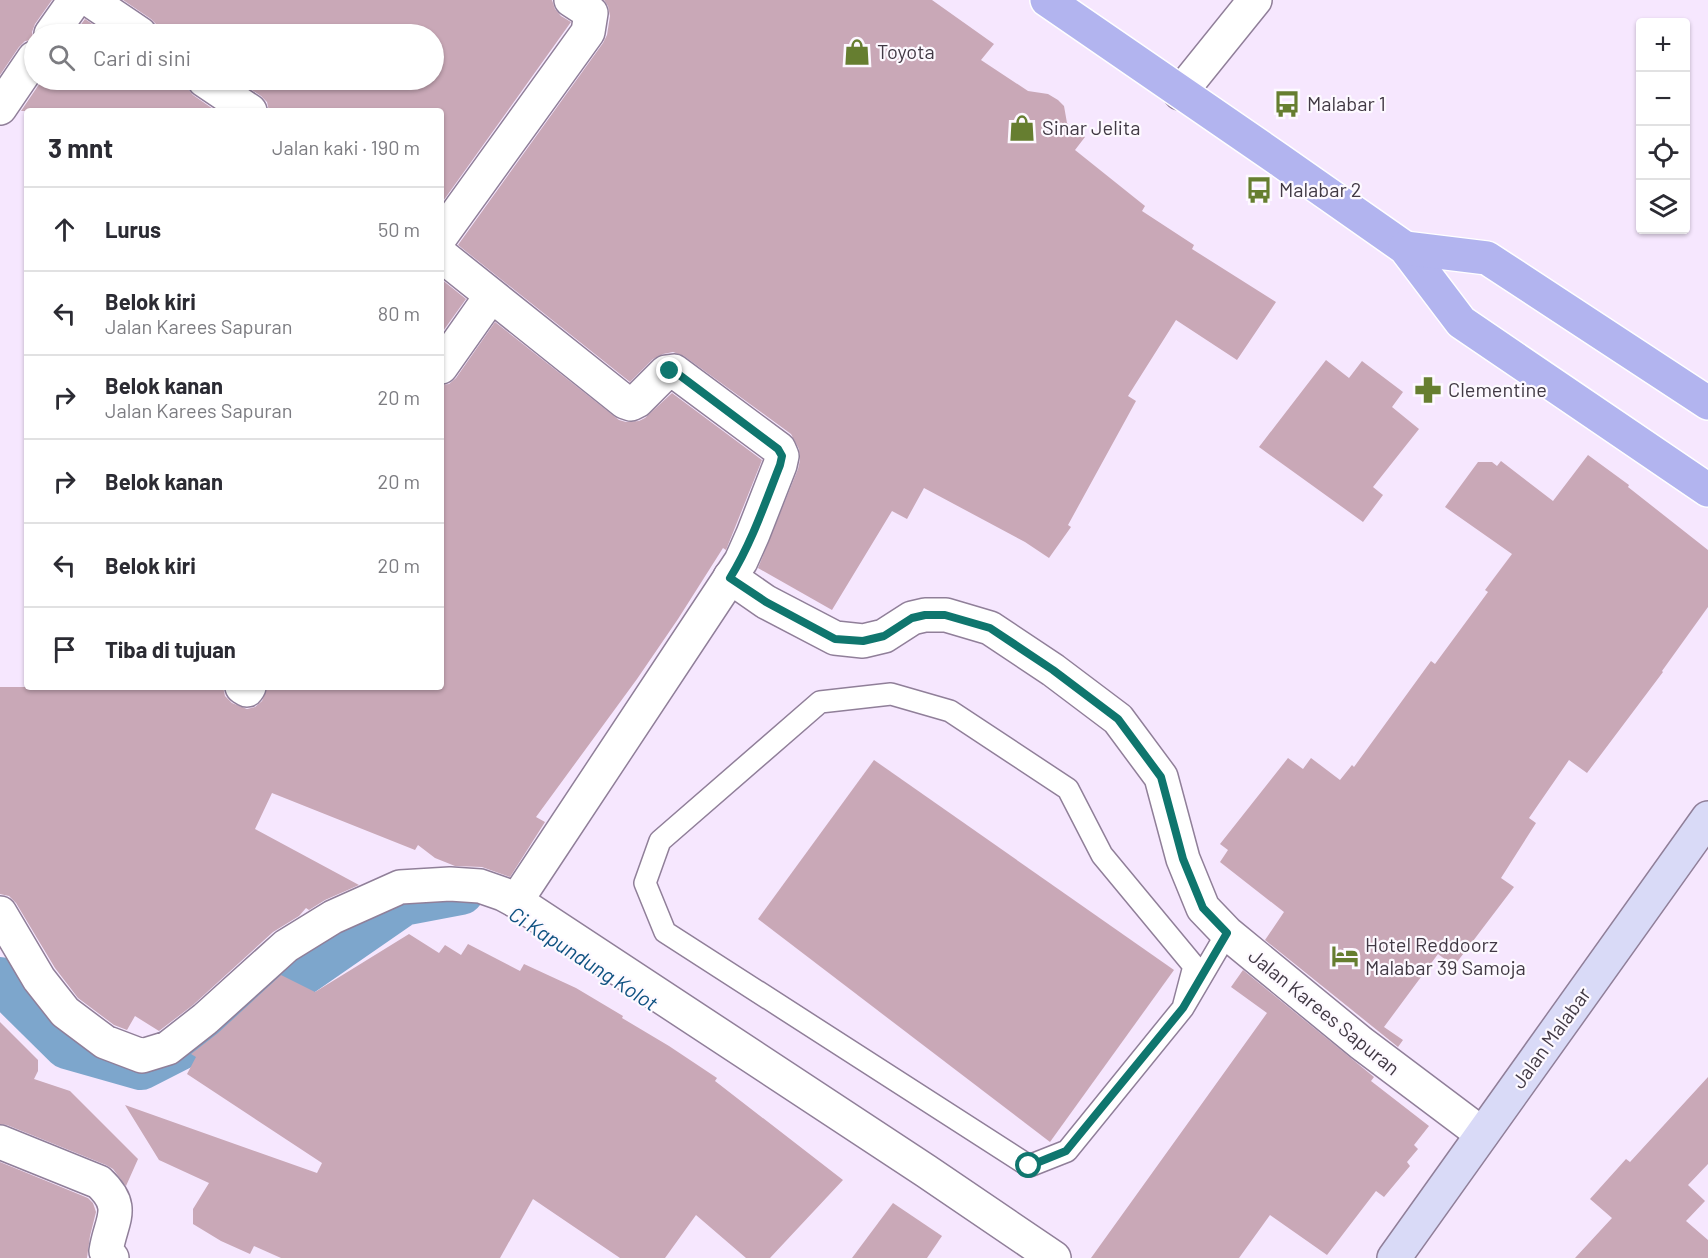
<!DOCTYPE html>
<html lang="id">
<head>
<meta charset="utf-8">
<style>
  :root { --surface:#fff; --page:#f7f7f7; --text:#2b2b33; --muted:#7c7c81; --line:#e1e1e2 }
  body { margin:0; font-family:Barlow,sans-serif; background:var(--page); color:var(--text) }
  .controls { position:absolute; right:18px; top:18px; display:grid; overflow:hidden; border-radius:6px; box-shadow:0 2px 4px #0004 }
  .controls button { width:54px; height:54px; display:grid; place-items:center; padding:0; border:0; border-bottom:2px solid var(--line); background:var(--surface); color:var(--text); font:30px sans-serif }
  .stop { position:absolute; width:18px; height:18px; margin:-14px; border:4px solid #0f766e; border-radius:50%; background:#fff }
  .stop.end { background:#0f766e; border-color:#fff; box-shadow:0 2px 6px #0008 }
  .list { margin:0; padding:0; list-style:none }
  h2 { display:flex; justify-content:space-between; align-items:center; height:78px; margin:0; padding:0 24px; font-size:26px }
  h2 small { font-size:20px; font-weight:400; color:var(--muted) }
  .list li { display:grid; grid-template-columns:39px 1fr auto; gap:18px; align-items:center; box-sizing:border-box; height:84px; padding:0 24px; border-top:2px solid var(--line) }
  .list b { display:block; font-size:22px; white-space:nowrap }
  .list p { margin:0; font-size:20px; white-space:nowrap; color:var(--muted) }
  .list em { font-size:20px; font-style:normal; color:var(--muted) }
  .icon { flex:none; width:33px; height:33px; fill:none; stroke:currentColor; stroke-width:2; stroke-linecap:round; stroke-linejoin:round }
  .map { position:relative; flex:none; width:1708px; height:1258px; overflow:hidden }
  .search { position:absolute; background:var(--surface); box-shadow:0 2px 4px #0004; left:24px; top:24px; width:420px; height:66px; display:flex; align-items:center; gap:15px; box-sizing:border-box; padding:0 21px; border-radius:33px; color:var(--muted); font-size:22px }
  .panel { position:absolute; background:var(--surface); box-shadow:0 2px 4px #0004; left:24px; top:108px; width:420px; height:582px; border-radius:6px }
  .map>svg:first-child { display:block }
</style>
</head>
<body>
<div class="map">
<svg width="1708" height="1258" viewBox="0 0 1708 1258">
  <rect width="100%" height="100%" fill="#f6e7fe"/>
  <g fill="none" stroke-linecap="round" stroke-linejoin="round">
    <!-- canal -->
    <polyline stroke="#7da6cc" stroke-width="46" points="0,980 67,1046 141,1067 237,1018 403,903 461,892"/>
  </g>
  <!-- building -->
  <g fill="#c9a8b7">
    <polygon points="0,0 52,0 35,24 32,32 34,40 25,41 19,47 0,75"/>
    <polygon points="123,0 552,0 555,9 561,16 571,22 441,204 441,111 269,111 267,102 261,96 237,80 434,80 434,34 159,34 157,25 151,19"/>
    <polygon points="604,0 932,0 994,44 981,60 1028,91 1048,94 1058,100 1064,106 1067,123 1085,137 1075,150 1145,206 1142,211 1194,245 1192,249 1276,302 1237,360 1176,320 1128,396 1136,401 1068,525 1071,527 1049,558 1025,542 924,488 907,519 892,511 832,610 758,568 798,469 800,460 799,449 791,434 684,356 673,352 663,354 653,359 630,382 458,245 603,43 607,35 610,16 608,6"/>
    <polygon points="85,19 107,34 74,34"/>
    <polygon points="42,80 185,80 187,88 193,95 216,111 21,111"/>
    <polygon points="441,279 466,299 441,334"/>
    <polygon points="495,322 619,420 626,422 639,421 645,418 672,393 762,460 726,550 723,548 678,619 637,679 536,817 545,822 510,877 482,867 455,866 435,858 418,845 415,850 272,793 255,829 359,885 325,900 309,910 306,908 299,916 273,932 193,1005 159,1031 135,1016 127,1030 114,1025 78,998 55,968 16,903 9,896 0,894 0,687 223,687 225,696 232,703 247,709 255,707 262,701 268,687 441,687 441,385 449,384 456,378"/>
    <polygon points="1326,360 1349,378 1362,361 1403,392 1392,407 1419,429 1373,487 1383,495 1363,522 1259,447"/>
    <polygon points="1588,455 1629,485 1628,487 1708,550 1708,607 1662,671 1663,672 1587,773 1569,760 1529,818 1536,823 1501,878 1514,887 1454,966 1438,954 1384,1027 1403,1040 1398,1047 1265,940 1284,912 1220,862 1228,850 1220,844 1288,758 1303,769 1311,758 1340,780 1352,765 1354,767 1431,661 1435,664 1488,592 1485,590 1512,554 1445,507 1478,462 1492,462 1497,466 1501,461 1553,501"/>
    <polygon points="874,760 1174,970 1050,1142 758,919"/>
    <polygon points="409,934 439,953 445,945 461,955 468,944 520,971 524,964 576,988 623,1016 622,1018 669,1046 717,1078 715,1081 843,1180 770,1258 746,1258 696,1215 665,1258 620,1258 533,1199 500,1258 281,1258 254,1246 250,1254 221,1241 193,1224 193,1209 209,1183 159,1160 125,1105 317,1173 322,1163 187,1074 196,1057 191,1054 218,1033 281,975 315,992"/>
    <polygon points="1243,970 1374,1077 1371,1081 1429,1126 1414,1145 1418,1149 1407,1162 1410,1166 1384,1197 1376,1191 1327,1255 1270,1215 1239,1258 1091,1258 1267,1013 1231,987"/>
    <polygon points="0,1022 38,1060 38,1071 34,1079 70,1091 138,1159 126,1186 113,1169 106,1165 7,1125 0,1124"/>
    <polygon points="1708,1077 1708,1164 1688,1185 1705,1201 1686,1221 1708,1240 1708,1258 1575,1258 1612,1218 1590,1199 1626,1159 1630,1162"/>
    <polygon points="0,1162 88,1198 93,1203 96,1212 90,1236 87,1258 0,1258"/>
    <polygon points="893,1203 942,1236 927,1258 852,1258"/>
  </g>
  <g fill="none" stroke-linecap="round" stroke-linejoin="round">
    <defs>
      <polyline id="lane" points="1183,1008 1194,966 1102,855 1068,789 950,711 891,694 820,702 660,841 645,883 665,932 1029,1166 1067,1151 1183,1008 1227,933"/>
      <g id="street">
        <polyline points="90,0 140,34"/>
        <polyline points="51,34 75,0"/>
        <polyline points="204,80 250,111"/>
        <polyline points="1180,93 1255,0"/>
        <polyline points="0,108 34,58"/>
        <polyline points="441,236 588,32 591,13 571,0"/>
        <polyline points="441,367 491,296"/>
        <polyline points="730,577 766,602 835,638 863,641 884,636 912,618 925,615 946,615 990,628 1053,670 1118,719 1161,777 1183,859 1203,908 1227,933 1361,1043 1482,1134"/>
        <polyline points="242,687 247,690 249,687"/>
        <polyline points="516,901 926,1171 1054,1258"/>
        <polyline points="0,913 39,979 65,1012 105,1042 142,1056 168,1048 205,1019 286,946 333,917 400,887 450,884 480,886 503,894 516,901 741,561 753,534 780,465 782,456 779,449 674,371 666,372 637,401 631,404 625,402 441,255"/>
        <path d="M 0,1142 L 99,1182 C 127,1208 111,1219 106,1251 L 112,1258"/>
      </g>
      <polyline id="secondary" points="1394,1258 1708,818"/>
      <g id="primary">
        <polyline points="1047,0 1278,159 1405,248 1461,322 1708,490"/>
        <polyline points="1405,248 1487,258 1708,403"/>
      </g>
    </defs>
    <!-- lane casing -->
    <use href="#lane" stroke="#907f99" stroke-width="24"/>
    <!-- street casing -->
    <use href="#street" stroke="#907f99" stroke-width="36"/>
    <!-- secondary casing -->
    <use href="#secondary" stroke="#907f99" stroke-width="36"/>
    <!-- primary casing -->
    <use href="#primary" stroke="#fff" stroke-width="36"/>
    <!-- lane -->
    <use href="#lane" stroke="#fff" stroke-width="21"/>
    <!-- street -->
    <use href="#street" stroke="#fff" stroke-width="33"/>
    <!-- secondary -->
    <use href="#secondary" stroke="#d9daf7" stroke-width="33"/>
    <!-- primary -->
    <use href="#primary" stroke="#b2b4ef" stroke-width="33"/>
  </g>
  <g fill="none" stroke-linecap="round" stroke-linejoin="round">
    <!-- route -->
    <path stroke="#0f766e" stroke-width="8" d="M 670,371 L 674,371 L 778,449 L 782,456 L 780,465 C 765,503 752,542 730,578 L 766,602 L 835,639 L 863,641 L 884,636 L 912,618 L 925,615 L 945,615 L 990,628 L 1053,670 L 1118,719 L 1161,777 L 1183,859 L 1203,908 L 1227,933 L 1183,1008 L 1066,1151 L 1029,1166"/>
  </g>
  <!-- icons -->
  <defs>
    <symbol id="shop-bare" viewBox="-9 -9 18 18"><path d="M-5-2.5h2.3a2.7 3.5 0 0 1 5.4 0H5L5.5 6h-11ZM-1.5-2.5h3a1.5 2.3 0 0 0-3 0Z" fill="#667e30" stroke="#fdf9ff" stroke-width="2.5" paint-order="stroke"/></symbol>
    <symbol id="bus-bare" viewBox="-9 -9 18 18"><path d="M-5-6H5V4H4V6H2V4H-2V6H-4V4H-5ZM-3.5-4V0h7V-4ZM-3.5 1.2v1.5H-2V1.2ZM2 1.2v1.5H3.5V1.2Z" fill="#667e30" stroke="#fdf9ff" stroke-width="2.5" paint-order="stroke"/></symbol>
    <symbol id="pharmacy-bare" viewBox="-9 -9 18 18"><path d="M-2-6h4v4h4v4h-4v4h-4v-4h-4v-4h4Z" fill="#667e30" stroke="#fdf9ff" stroke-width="2.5" paint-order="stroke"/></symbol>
    <symbol id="hotel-bare" viewBox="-9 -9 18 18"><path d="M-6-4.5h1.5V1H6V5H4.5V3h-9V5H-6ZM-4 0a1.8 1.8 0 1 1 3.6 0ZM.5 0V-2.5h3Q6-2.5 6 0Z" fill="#667e30" stroke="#fdf9ff" stroke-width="2.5" paint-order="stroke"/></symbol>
  </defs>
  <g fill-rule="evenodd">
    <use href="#shop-bare" x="838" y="33" width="38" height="38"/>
    <use href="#bus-bare" x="1268" y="85" width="38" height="38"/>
    <use href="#shop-bare" x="1003" y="109" width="38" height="38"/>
    <use href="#bus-bare" x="1240" y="171" width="38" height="38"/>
    <use href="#pharmacy-bare" x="1409" y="371" width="38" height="38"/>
    <use href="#hotel-bare" x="1326" y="937" width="38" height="38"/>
  </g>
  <g text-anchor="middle" stroke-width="4.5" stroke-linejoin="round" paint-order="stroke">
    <!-- poi labels -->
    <g font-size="20" fill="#413944" stroke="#fdf9ff" text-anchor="start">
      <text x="877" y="59">Toyota</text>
      <text x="1307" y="111">Malabar 1</text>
      <text x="1042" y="135">Sinar Jelita</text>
      <text x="1279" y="197">Malabar 2</text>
      <text x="1448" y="397">Clementine</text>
      <text x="1365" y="952">Hotel Reddoorz<tspan x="1365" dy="23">Malabar 39 Samoja</tspan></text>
    </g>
    <!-- street labels -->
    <g font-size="20" fill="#413944" stroke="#fdf9ff">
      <text transform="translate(1324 1012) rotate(39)" y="7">Jalan Karees Sapuran</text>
      <text transform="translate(1551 1038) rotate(-54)" y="7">Jalan Malabar</text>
    </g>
    <!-- water labels -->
    <g font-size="21" font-style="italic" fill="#0e5181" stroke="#fdf9ff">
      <text transform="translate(583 959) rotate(33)" y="7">Ci Kapundung Kolot</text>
    </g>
  </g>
</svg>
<div class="controls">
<button>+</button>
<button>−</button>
<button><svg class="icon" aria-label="locate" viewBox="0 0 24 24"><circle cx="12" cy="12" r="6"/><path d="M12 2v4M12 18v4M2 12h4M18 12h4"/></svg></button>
<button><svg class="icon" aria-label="layers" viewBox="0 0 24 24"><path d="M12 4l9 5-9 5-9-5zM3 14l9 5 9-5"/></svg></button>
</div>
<div class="stop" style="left:1029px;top:1166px"></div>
<div class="stop end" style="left:670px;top:371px"></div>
<div class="search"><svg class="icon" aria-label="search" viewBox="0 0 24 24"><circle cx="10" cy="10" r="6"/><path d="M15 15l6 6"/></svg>Cari di sini</div>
<section class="panel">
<h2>3 mnt<small>Jalan kaki · 190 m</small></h2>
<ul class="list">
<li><svg class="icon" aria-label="ahead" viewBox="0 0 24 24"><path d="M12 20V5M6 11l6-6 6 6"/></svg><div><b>Lurus</b></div><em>50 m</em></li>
<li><svg class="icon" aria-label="left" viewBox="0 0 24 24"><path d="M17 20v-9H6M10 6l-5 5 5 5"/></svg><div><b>Belok kiri</b><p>Jalan Karees Sapuran</p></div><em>80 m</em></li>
<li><svg class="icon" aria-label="right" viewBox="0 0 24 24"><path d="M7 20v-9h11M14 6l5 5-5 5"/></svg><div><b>Belok kanan</b><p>Jalan Karees Sapuran</p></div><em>20 m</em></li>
<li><svg class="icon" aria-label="right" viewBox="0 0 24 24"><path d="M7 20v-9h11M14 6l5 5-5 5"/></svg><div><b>Belok kanan</b></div><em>20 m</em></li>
<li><svg class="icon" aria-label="left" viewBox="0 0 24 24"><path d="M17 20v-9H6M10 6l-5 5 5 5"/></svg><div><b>Belok kiri</b></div><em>20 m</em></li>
<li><svg class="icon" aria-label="arrive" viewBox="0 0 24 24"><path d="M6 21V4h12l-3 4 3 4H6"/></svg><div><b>Tiba di tujuan</b></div></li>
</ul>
</section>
</div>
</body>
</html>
